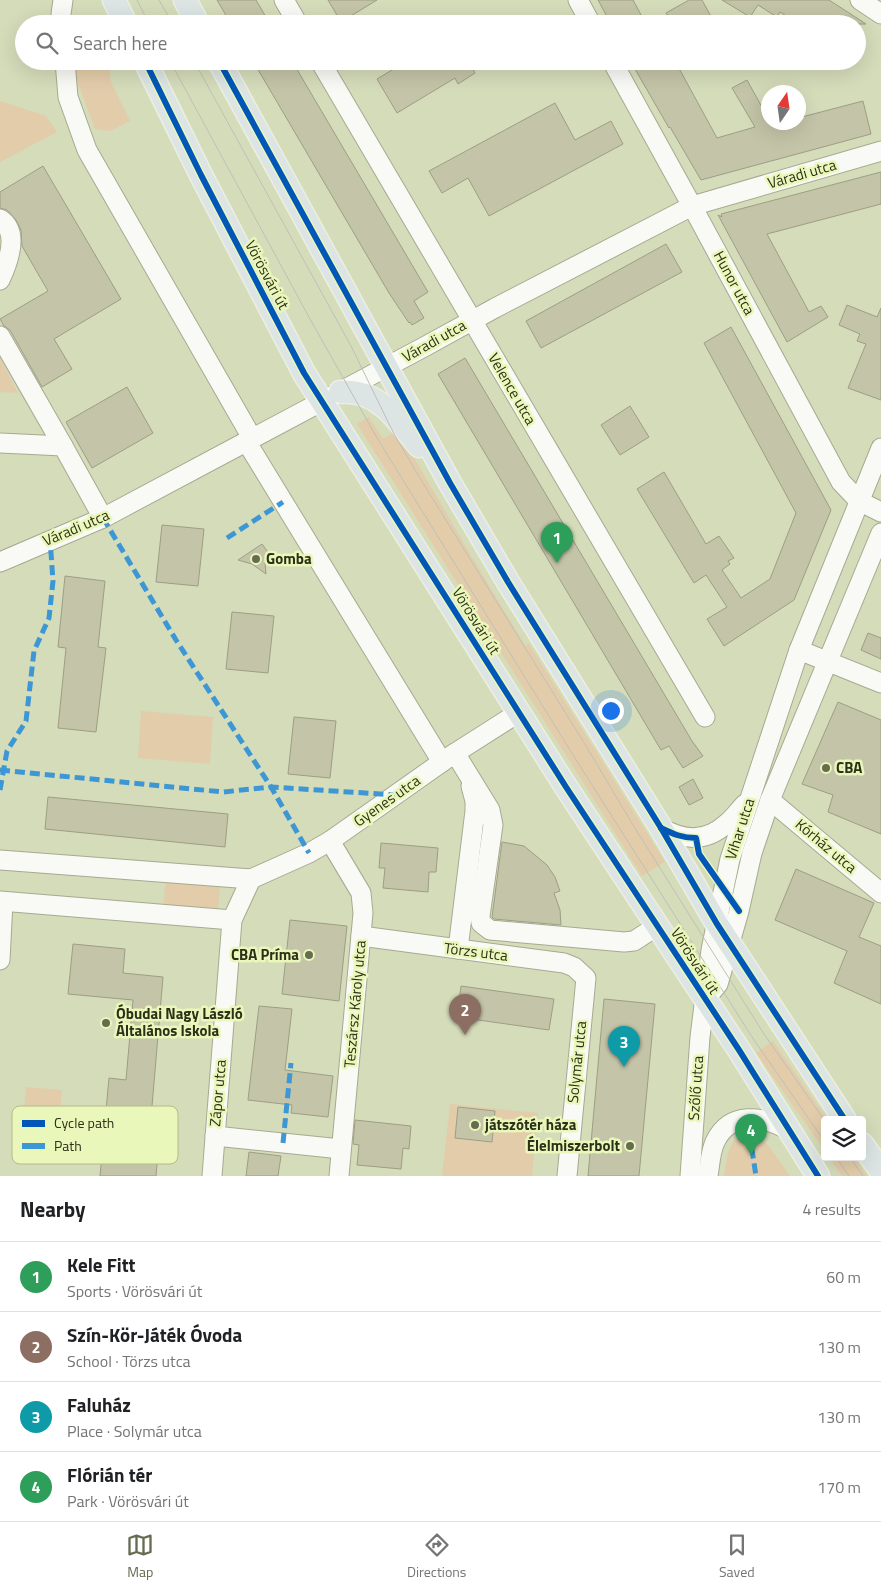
<!DOCTYPE html>
<html lang="en">
<head>
<meta charset="utf-8">
<style>
  :root { --surface:#fff; --page:#f6f6f6; --text:#202124; --muted:#757577; --line:#e0e0e0; --accent:#666c51 }
  body { margin:0; font-family:"Titillium Web",sans-serif; background:var(--page); color:var(--text) }
  .controls { position:absolute; right:15px; bottom:15px; display:grid; overflow:hidden; border-radius:5px; box-shadow:0 5px 20px #0002 }
  .controls button { width:45px; height:45px; display:grid; place-items:center; padding:0; border:0; border-bottom:1px solid var(--line); background:var(--surface); color:var(--text); font:25px sans-serif }
  .compass { position:absolute; left:761px; top:85px; width:45px; height:45px; border-radius:50%; background:var(--surface); box-shadow:0 5px 20px #0002; rotate:13deg }
  .you { position:absolute; left:610px; top:710px; width:18px; height:18px; margin:-12px; border:4px solid #fff; border-radius:50%; background:#1a73e8; box-shadow:0 0 0 8px #1a73e833 }
  .badge { display:grid; place-items:center; width:32px; height:32px; border-radius:50%; background:var(--accent); color:#fff; font-size:16px; font-weight:700 }
  .pin { position:absolute; translate:-50% -41px; filter:drop-shadow(0 1px 2px #0008) }
  .pin::after { content:''; position:absolute; top:26px; width:18px; height:15px; background:inherit; clip-path:polygon(0 0,100% 0,50% 100%) }
  .list { margin:0; padding:0; list-style:none }
  h2 { display:flex; justify-content:space-between; align-items:center; height:65px; margin:0; padding:0 20px; font-size:21px }
  h2 small { font-size:16px; font-weight:400; color:var(--muted) }
  .list li { display:grid; grid-template-columns:32px 1fr auto; gap:15px; align-items:center; box-sizing:border-box; height:70px; padding:0 20px; border-top:1px solid var(--line) }
  .list b { display:block; font-size:19px; white-space:nowrap }
  .list p { margin:0; font-size:16px; white-space:nowrap; color:var(--muted) }
  .list em { font-size:16px; font-style:normal; color:var(--muted) }
  .icon { flex:none; width:28px; height:28px; fill:none; stroke:currentColor; stroke-width:2; stroke-linecap:round; stroke-linejoin:round }
  .map { position:relative; flex:none; width:881px; height:1176px; overflow:hidden }
  .search { position:absolute; background:var(--surface); box-shadow:0 5px 20px #0002; left:15px; right:15px; top:15px; height:55px; display:flex; align-items:center; gap:12px; box-sizing:border-box; padding:0 18px; border-radius:28px; color:var(--muted); font-size:19px }
  .sheet { height:345px; background:var(--surface) }
  nav { display:flex; justify-content:space-around; align-items:center; box-sizing:border-box; height:70px; border-top:1px solid var(--line); background:var(--surface); font-size:14px; color:var(--muted) }
  nav a { display:grid; justify-items:center; gap:2px }
  nav .on { color:var(--accent) }
  .map>svg:first-child { display:block }
</style>
</head>
<body>
<div class="map">
<svg width="881" height="1176" viewBox="0 0 881 1176">
  <rect width="100%" height="100%" fill="#d5dcba"/>
  <!-- green -->
  <g fill="#e3ccaa">
    <polygon points="73,61 108,61 111,82 130,121 111,131 95,129 74,72"/>
    <polygon points="0,101 46,116 57,132 0,162"/>
    <polygon points="0,358 18,393 0,392"/>
    <polygon points="369,417 383,439 398,430 473,559 525,645 529,644 665,862 642,876 357,424"/>
    <polygon points="141,711 213,717 210,764 138,758"/>
    <polygon points="166,873 221,877 217,919 163,915"/>
    <polygon points="773,1041 828,1120 825,1120 825,1151 756,1053"/>
    <polygon points="26,1087 62,1090 56,1163 20,1161"/>
    <polygon points="450,1104 538,1113 532,1176 442,1176"/>
    <polygon points="745,1137 758,1138 768,1145 790,1176 724,1176 728,1152 734,1140"/>
    <polygon points="829,1157 854,1157 867,1176 842,1176"/>
  </g>
  <!-- building -->
  <g fill="#c4c4a8" stroke="#9d9e84">
    <polygon points="217,0 256,0 270,24 231,24"/>
    <polygon points="328,0 377,0 341,22"/>
    <polygon points="598,0 633,0 646,24 611,24"/>
    <polygon points="689,0 702,0 715,24 696,24 692,17 680,24 672,24 666,13"/>
    <polygon points="722,0 829,0 866,24 799,24 780,12 777,17 758,5 750,17"/>
    <polygon points="253,61 292,61 428,292 414,301 424,318 412,325 410,322 409,323 389,293"/>
    <polygon points="407,61 468,61 475,73 458,84 455,78 397,113 377,79"/>
    <polygon points="650,61 675,61 717,138 755,127 732,88 747,80 768,118 768,122 771,122 773,125 783,122 798,122 798,118 863,101 871,134 701,180 670,127 669,128 635,69"/>
    <polygon points="555,103 575,140 611,121 623,144 489,216 468,178 442,193 429,171"/>
    <polygon points="43,166 121,299 54,339 72,369 42,387 10,330 4,326 0,319 48,291 22,246 21,230 16,220 7,210 0,208 0,192"/>
    <polygon points="881,172 881,204 767,234 809,312 821,306 828,317 787,342 718,215 722,217 721,214"/>
    <polygon points="666,244 682,272 541,348 526,321"/>
    <polygon points="847,305 877,317 881,308 881,400 848,388 866,344 857,341 860,334 839,325"/>
    <polygon points="731,327 831,510 794,600 724,646 707,619 727,607 706,575 694,583 637,489 664,472 706,544 719,536 734,558 728,561 730,564 722,570 741,598 770,579 796,513 704,343"/>
    <polygon points="465,358 692,741 703,756 683,768 669,746 661,750 438,374"/>
    <polygon points="127,387 153,433 92,468 66,422"/>
    <polygon points="630,406 649,437 620,455 601,425"/>
    <polygon points="162,525 204,529 198,586 156,582"/>
    <polygon points="262,544 273,559 265,563 266,574 252,564 238,560"/>
    <polygon points="65,576 105,581 98,647 106,648 96,732 58,728 66,648 58,647"/>
    <polygon points="232,612 274,616 268,673 226,669"/>
    <polygon points="868,633 881,638 881,659 861,650"/>
    <polygon points="838,702 881,720 881,834 828,812 833,795 802,784"/>
    <polygon points="294,717 336,721 330,778 288,774"/>
    <polygon points="693,779 703,798 689,805 679,787"/>
    <polygon points="48,797 228,814 225,847 45,829"/>
    <polygon points="502,842 524,846 547,865 555,877 560,891 554,893 560,910 561,925 494,919 492,917"/>
    <polygon points="381,843 438,848 436,872 429,872 428,892 383,888 385,868 379,868"/>
    <polygon points="796,869 874,903 859,937 881,946 881,1004 834,983 847,951 775,920"/>
    <polygon points="290,920 347,926 339,1001 282,994"/>
    <polygon points="73,944 125,949 123,973 163,977 151,1118 161,1119 156,1176 100,1176 109,1078 126,1080 133,1000 68,994"/>
    <polygon points="461,986 554,999 549,1030 457,1017"/>
    <polygon points="604,999 655,1004 639,1176 588,1176"/>
    <polygon points="259,1006 292,1009 285,1070 333,1076 328,1117 291,1113 292,1105 248,1100"/>
    <polygon points="458,1107 495,1111 492,1142 455,1138"/>
    <polygon points="355,1120 411,1126 409,1149 403,1148 401,1169 357,1165 359,1145 353,1144"/>
    <polygon points="249,1152 281,1156 278,1176 246,1176"/>
  </g>
  <g fill="none" stroke-linecap="round" stroke-linejoin="round">
    <defs>
      <g id="minor">
        <polyline points="284,0 298,24"/>
        <polyline points="578,0 591,24"/>
        <polyline points="860,0 881,14"/>
        <polyline points="62,24 61,14 63,0"/>
        <polyline points="65,61 68,97 87,150 252,438"/>
        <polyline points="320,61 705,717"/>
        <polyline points="612,61 692,206 841,482 859,501 881,512"/>
        <path d="M 0,219 C 20,232 8,263 0,280"/>
        <polyline points="0,336 63,446"/>
        <polyline points="246,441 442,762"/>
        <polyline points="0,443 63,446 103,518"/>
        <polyline points="0,562 103,518 424,347 495,308 692,206 881,151"/>
        <polyline points="799,650 881,683"/>
        <polyline points="455,753 490,810 493,825 480,916 481,923 490,930 624,942 634,941 657,926"/>
        <polyline points="770,800 881,893"/>
        <path d="M 661,828 C 683,840 705,843 726,824 C 733,819 739,810 745,804"/>
        <polyline points="330,841 361,893 363,913 339,1176"/>
        <polyline points="0,860 251,879 309,853 330,841 452,755 518,713"/>
        <polyline points="0,901 232,920"/>
        <polyline points="361,936 564,963 574,967 586,978 567,1176"/>
        <polyline points="458,949 475,811 475,801 471,786"/>
        <polyline points="0,960 3,902"/>
        <polyline points="708,996 718,984 739,911 752,853 770,800 881,533"/>
        <polyline points="215,1136 341,1149"/>
        <polyline points="212,1176 232,920 251,879"/>
        <polyline points="690,1176 700,1037 711,950 730,859 799,650 881,448"/>
        <path d="M 708,1176 C 710,1165 710,1153 715,1142 C 730,1110 763,1116 788,1130"/>
      </g>
      <g id="major">
        <polyline points="114,0 126,24"/>
        <polyline points="185,0 198,24"/>
        <polyline points="145,61 201,175 304,373 566,787 739,1050 818,1176"/>
        <polyline points="219,61 450,483 508,582 661,828 717,924 845,1120"/>
        <path d="M 340,392 C 377,388 398,420 419,446"/>
        <polyline points="862,1144 881,1171"/>
      </g>
    </defs>
    <!-- minor casing -->
    <use href="#minor" stroke="#a6aa91" stroke-width="21"/>
    <!-- major casing -->
    <use href="#major" stroke="#ecefe0" stroke-width="25"/>
    <!-- minor -->
    <use href="#minor" stroke="#f9faf5" stroke-width="19"/>
    <!-- major -->
    <use href="#major" stroke="#dce4e4" stroke-width="22"/>
    <!-- tram -->
    <g stroke="#bec0b7" stroke-width="1">
      <polyline points="137,0 149,24"/>
      <polyline points="159,0 173,24"/>
      <polyline points="170,61 310,319 377,438 573,755 754,1040 825,1142"/>
      <polyline points="194,61 351,346 394,434 418,475 586,746 633,825 764,1034 825,1121"/>
      <polyline points="836,1157 849,1176"/>
      <polyline points="850,1157 863,1176"/>
    </g>
    <!-- quiet -->
    <g stroke="#3c97d4" stroke-width="5" stroke-dasharray="10 5" stroke-linecap="butt">
      <polyline points="103,518 176,640 271,787 309,853"/>
      <polyline points="227,538 283,502"/>
      <polyline points="0,770 223,792 271,787 396,795"/>
      <polyline points="0,790 7,751 26,721 34,651 49,618 53,581 50,539"/>
      <polyline points="753,1119 750,1137 756,1176"/>
      <polyline points="283,1143 291,1063"/>
    </g>
    <defs>
      <g id="cycleway">
        <polyline points="145,61 201,175 304,373 566,787 739,1050 818,1176"/>
        <polyline points="219,61 450,483 508,582 661,828 717,924 845,1120"/>
        <path d="M 661,828 C 673,834 682,838 696,838 L 699,854 L 739,911"/>
      </g>
    </defs>
    <!-- cycleway casing -->
    <use href="#cycleway" stroke="#eaf7ba" stroke-width="9"/>
    <!-- cycleway -->
    <use href="#cycleway" stroke="#0057b8" stroke-width="6"/>
  </g>
  <!-- markers -->
  <g fill="#666c51" stroke="#eaf7ba" stroke-width="2">
    <circle cx="256" cy="559" r="5"/>
    <circle cx="826" cy="768" r="5"/>
    <circle cx="309" cy="955" r="5"/>
    <circle cx="106" cy="1023" r="5"/>
    <circle cx="475" cy="1125" r="5"/>
    <circle cx="630" cy="1146" r="5"/>
  </g>
  <g text-anchor="middle" stroke-width="5" stroke-linejoin="round" paint-order="stroke">
    <!-- street labels -->
    <g font-size="15" fill="#2b3018" stroke="#eaf7ba">
      <text transform="translate(802 174) rotate(-16)" y="5">Váradi utca</text>
      <text transform="translate(267 275) rotate(62)" y="5">Vörösvári út</text>
      <text transform="translate(734 283) rotate(62)" y="5">Hunor utca</text>
      <text transform="translate(434 341) rotate(-29)" y="5">Váradi utca</text>
      <text transform="translate(512 389) rotate(60)" y="5">Velence utca</text>
      <text transform="translate(76 528) rotate(-23)" y="5">Váradi utca</text>
      <text transform="translate(476 621) rotate(58)" y="5">Vörösvári út</text>
      <text transform="translate(387 801) rotate(-35)" y="5">Gyenes utca</text>
      <text transform="translate(740 829) rotate(-72)" y="5">Vihar utca</text>
      <text transform="translate(826 846) rotate(40)" y="5">Kórház utca</text>
      <text transform="translate(476 952) rotate(7)" y="5">Törzs utca</text>
      <text transform="translate(695 961) rotate(57)" y="5">Vörösvári út</text>
      <text transform="translate(355 1004) rotate(-85)" y="5">Teszársz Károly utca</text>
      <text transform="translate(577 1062) rotate(-84)" y="5">Solymár utca</text>
      <text transform="translate(696 1088) rotate(-86)" y="5">Szőlő utca</text>
      <text transform="translate(218 1093) rotate(-85)" y="5">Zápor utca</text>
    </g>
    <!-- poi labels -->
    <g font-size="15" font-weight="bold" fill="#2b3018" stroke="#eaf7ba" text-anchor="start">
      <text x="266" y="564">Gomba</text>
      <text x="836" y="773">CBA</text>
      <text x="299" y="960" text-anchor="end">CBA Príma</text>
      <text x="116" y="1019">Óbudai Nagy László<tspan x="116" dy="17">Általános Iskola</tspan></text>
      <text x="485" y="1130">játszótér háza</text>
      <text x="620" y="1151" text-anchor="end">Élelmiszerbolt</text>
    </g>
  </g>
  <!-- legend -->
  <rect x="12" y="1106" width="166" height="58" rx="8" fill="#eaf7ba" stroke="#b1bb89" stroke-width="1"/>
  <rect x="22" y="1120" width="23" height="7" fill="#0057b8"/>
  <rect x="22" y="1143" width="23" height="6" fill="#3c97d4"/>
  <g font-size="14" fill="#2b3018">
    <text x="54" y="1128">Cycle path</text>
    <text x="54" y="1151">Path</text>
  </g>
</svg>
<div class="controls">
<button><svg class="icon" aria-label="layers" viewBox="0 0 24 24"><path d="M12 4l9 5-9 5-9-5zM3 14l9 5 9-5"/></svg></button>
</div>
<svg class="compass" viewBox="-18 -18 36 36"><path d="M0-13l5 13h-10z" fill="#e53935"/><path d="M0 13l5-13h-10z" fill="#757577"/></svg>
<div class="you"></div>
<div class="pin badge" style="left:557px;top:563px;background:#2e9e5b">1</div>
<div class="pin badge" style="left:465px;top:1035px;background:#8d6e63">2</div>
<div class="pin badge" style="left:624px;top:1067px;background:#0f9aa8">3</div>
<div class="pin badge" style="left:751px;top:1155px;background:#2e9e5b">4</div>
<div class="search"><svg class="icon" aria-label="search" viewBox="0 0 24 24"><circle cx="10" cy="10" r="6"/><path d="M15 15l6 6"/></svg>Search here</div>
</div>
<section class="sheet">
<h2>Nearby<small>4 results</small></h2>
<ul class="list">
<li><span class="badge" style="background:#2e9e5b">1</span><div><b>Kele Fitt</b><p>Sports · Vörösvári út</p></div><em>60 m</em></li>
<li><span class="badge" style="background:#8d6e63">2</span><div><b>Szín-Kör-Játék Óvoda</b><p>School · Törzs utca</p></div><em>130 m</em></li>
<li><span class="badge" style="background:#0f9aa8">3</span><div><b>Faluház</b><p>Place · Solymár utca</p></div><em>130 m</em></li>
<li><span class="badge" style="background:#2e9e5b">4</span><div><b>Flórián tér</b><p>Park · Vörösvári út</p></div><em>170 m</em></li>
</ul>
</section>
<nav>
<a class="on"><svg class="icon" aria-label="map" viewBox="0 0 24 24"><path d="M3 6l6-2 6 2 6-2v14l-6 2-6-2-6 2zM9 4v14M15 6v14"/></svg>Map</a>
<a><svg class="icon" aria-label="directions" viewBox="0 0 24 24"><path d="M12 3l9 9-9 9-9-9zM9 14v-3h6M13 9l2 2-2 2"/></svg>Directions</a>
<a><svg class="icon" aria-label="saved" viewBox="0 0 24 24"><path d="M7 4h10v16l-5-4-5 4z"/></svg>Saved</a>
</nav>
</body>
</html>
